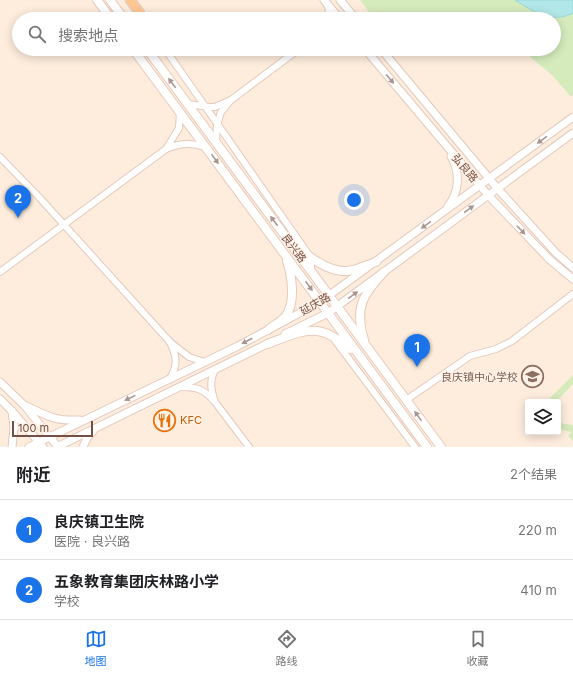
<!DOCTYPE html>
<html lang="zh">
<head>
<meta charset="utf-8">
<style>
  :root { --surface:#fff; --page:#f6f6f6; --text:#202124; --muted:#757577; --line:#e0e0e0; --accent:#1a73e8 }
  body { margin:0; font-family:Inter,"Noto Sans SC",sans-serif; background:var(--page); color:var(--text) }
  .controls { position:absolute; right:12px; bottom:12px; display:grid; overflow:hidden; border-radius:4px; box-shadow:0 2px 10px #0003 }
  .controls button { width:36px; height:36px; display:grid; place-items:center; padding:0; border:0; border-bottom:1px solid var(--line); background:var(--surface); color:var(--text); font:20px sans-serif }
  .scale { position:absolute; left:12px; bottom:10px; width:81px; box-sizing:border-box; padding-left:4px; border:2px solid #744f45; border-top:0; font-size:11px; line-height:14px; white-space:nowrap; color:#744f45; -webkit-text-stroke:3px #fff1e5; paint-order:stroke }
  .you { position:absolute; left:354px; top:200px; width:14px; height:14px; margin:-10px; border:3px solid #fff; border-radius:50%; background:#1a73e8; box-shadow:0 0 0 6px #1a73e833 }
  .badge { display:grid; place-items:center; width:26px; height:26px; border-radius:50%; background:var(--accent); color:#fff; font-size:13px; font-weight:700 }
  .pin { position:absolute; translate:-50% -33px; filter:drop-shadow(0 1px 2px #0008) }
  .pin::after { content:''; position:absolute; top:21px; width:14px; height:12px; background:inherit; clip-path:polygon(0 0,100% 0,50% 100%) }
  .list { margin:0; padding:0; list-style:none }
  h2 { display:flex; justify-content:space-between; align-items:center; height:52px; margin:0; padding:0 16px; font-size:17px }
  h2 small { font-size:13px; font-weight:400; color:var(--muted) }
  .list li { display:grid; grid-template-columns:26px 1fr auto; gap:12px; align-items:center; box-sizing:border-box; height:60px; padding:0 16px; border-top:1px solid var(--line) }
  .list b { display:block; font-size:15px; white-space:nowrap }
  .list p { margin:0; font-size:13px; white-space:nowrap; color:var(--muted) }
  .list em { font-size:13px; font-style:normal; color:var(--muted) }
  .icon { flex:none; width:22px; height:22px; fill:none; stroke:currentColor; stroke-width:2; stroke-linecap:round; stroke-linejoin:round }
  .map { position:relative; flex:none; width:573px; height:447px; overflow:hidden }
  .search { position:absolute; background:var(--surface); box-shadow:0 2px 10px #0003; left:12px; right:12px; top:12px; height:44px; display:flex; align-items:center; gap:10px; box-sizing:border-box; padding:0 14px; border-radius:22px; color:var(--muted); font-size:15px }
  .sheet { height:172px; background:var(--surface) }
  nav { display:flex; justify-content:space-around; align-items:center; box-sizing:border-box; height:56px; border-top:1px solid var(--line); background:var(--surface); font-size:11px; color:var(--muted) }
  nav a { display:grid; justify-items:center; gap:2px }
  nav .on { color:var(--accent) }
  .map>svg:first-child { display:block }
</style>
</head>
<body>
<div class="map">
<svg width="573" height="447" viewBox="0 0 573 447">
  <rect width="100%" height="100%" fill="#feeddd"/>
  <!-- green -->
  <g fill="#d5ebbc">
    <polygon points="360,0 573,0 573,95 571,97 553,76 521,49 554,49 554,19 374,19"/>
    <polygon points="573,375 573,384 556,402 549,402 551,397"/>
    <polygon points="558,420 564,424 573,425 573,441 568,436 571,432 563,430 558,428"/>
  </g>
  <!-- water -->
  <path fill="#b1e7e8" stroke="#97d9da" d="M 515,0 L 573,0 L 573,13 C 551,24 534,12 515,0 Z"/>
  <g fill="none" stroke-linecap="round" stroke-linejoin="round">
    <defs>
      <g id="minor">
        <polyline points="327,19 329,9 327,5"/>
        <polyline points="165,49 311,258 311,271"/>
        <polyline points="231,100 299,49"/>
        <polyline points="188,104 209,107 215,107 231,100 221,112 217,125 216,142"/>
        <path d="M 180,112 L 179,128 L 166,149 C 179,143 191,142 205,147"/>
        <polyline points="0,157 38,196 170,342"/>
        <polyline points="0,272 166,149"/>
        <polyline points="334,339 415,447"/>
        <path d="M 170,379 C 178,364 177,357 170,342 L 189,357 L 204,362"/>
        <path d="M 180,387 C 197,387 204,389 215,402 C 211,390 209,381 215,370"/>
        <polyline points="406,400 470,356 496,349 512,341 573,294"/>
        <polyline points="215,402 249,447"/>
      </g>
      <g id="tertiary">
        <polyline points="324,0 340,19"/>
        <polyline points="340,0 356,19"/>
        <polyline points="365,49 488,195 549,259 573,279"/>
        <polyline points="381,49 497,188 556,253 573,268"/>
        <path d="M 448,206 C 460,191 460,172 451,156"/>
        <polyline points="285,334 328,313 573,133"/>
        <polyline points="0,382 24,405 58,447"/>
        <polyline points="0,399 12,411 43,447"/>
        <path d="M 26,406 C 48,416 54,421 79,420"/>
        <polyline points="12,447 14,428 12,411"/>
        <polyline points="29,447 238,346 320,302 573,117"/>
        <polyline points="57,447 271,342"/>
        <polyline points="83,447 87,438 93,431"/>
      </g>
      <g id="secondary">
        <polyline points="97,0 111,19"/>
        <polyline points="110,0 124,19"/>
        <polyline points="133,49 427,447"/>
        <polyline points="147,49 441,447"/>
        <path d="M 299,249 C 314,260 333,275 353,270 C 361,268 369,264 376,262"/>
        <path d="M 268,330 C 273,326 280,322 285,317 C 296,304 292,276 287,261"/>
        <path d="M 364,340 C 354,308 363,294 384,272"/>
        <path d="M 267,344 C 303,331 318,320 350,349"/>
      </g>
      <g id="primary">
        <polyline points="130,0 140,13 141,19"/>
        <polyline points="147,49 147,50"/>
      </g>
    </defs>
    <!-- minor casing -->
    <use href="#minor" stroke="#e4c9bc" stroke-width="8"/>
    <!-- tertiary casing -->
    <use href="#tertiary" stroke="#e4c9bc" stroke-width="9"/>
    <!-- secondary casing -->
    <use href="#secondary" stroke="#e9c9b9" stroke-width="10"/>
    <!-- primary casing -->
    <use href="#primary" stroke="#dbd1cf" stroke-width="11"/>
    <!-- minor -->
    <use href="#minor" stroke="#fff" stroke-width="6"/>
    <!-- tertiary -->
    <use href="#tertiary" stroke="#fff" stroke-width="7"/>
    <!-- secondary -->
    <use href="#secondary" stroke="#fff" stroke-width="8"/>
    <!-- primary -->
    <use href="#primary" stroke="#ffc893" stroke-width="9"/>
  </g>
  <!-- one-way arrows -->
  <defs><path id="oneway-solid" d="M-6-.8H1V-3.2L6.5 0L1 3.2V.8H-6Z"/></defs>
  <g fill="#ac958f">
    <use href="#oneway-solid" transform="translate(390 79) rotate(50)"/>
    <use href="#oneway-solid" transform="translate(172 83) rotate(-127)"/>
    <use href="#oneway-solid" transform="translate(542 140) rotate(144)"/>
    <use href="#oneway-solid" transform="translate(215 159) rotate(54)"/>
    <use href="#oneway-solid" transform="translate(469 209) rotate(-36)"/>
    <use href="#oneway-solid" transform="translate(274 221) rotate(-127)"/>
    <use href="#oneway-solid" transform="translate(426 225) rotate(144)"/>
    <use href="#oneway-solid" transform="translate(521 230) rotate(46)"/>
    <use href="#oneway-solid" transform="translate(309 286) rotate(54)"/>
    <use href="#oneway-solid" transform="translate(353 295) rotate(-36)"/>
    <use href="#oneway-solid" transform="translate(247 341) rotate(152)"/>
    <use href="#oneway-solid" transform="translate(130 398) rotate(154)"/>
    <use href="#oneway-solid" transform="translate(418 416) rotate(-126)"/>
  </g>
  <!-- icons -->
  <defs>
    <symbol id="school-ring" viewBox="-11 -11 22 22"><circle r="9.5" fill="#fff1e5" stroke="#8d6e63" stroke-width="1.5"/><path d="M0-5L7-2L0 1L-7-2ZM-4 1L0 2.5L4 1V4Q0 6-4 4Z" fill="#8d6e63"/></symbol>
    <symbol id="restaurant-ring" viewBox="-11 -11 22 22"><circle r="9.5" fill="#fff1e5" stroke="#e8710a" stroke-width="1.5"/><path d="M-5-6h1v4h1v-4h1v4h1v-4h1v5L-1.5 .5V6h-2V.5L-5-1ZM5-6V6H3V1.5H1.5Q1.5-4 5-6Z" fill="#e8710a"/></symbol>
  </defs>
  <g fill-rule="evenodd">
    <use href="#school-ring" x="520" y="364" width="25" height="25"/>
    <use href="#restaurant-ring" x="152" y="408" width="25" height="25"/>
  </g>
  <g text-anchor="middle" stroke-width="3" stroke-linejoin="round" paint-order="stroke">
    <!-- street labels -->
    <g font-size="11" fill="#744f45" stroke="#fff1e5">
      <text transform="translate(465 168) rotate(50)" y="4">弘良路</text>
      <text transform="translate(294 248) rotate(53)" y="4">良兴路</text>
      <text transform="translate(315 304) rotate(-30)" y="4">延庆路</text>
    </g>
    <!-- education labels -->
    <g font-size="11" fill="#785e54" stroke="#fff1e5" text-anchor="end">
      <text x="518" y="381">良庆镇中心学校</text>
    </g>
    <!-- food labels -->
    <g font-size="11" fill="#c56008" stroke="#fff1e5" text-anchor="start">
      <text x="180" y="424">KFC</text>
    </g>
  </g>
</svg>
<div class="controls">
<button><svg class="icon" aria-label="layers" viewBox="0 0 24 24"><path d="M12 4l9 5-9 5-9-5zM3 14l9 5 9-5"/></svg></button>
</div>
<div class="scale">100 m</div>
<div class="you"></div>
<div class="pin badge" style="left:417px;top:367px">1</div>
<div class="pin badge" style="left:18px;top:218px">2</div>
<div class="search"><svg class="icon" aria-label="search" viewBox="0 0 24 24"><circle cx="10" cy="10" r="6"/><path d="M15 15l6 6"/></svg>搜索地点</div>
</div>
<section class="sheet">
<h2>附近<small>2个结果</small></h2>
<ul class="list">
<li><span class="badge">1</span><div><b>良庆镇卫生院</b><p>医院 · 良兴路</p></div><em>220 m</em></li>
<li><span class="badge">2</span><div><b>五象教育集团庆林路小学</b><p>学校</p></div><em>410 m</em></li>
</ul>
</section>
<nav>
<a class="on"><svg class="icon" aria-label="map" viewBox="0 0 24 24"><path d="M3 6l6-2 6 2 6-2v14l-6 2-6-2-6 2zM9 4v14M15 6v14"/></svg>地图</a>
<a><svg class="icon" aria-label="directions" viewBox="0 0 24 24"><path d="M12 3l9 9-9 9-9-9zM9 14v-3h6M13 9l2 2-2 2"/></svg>路线</a>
<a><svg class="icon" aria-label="saved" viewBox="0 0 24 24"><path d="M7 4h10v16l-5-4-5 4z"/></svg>收藏</a>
</nav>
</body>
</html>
